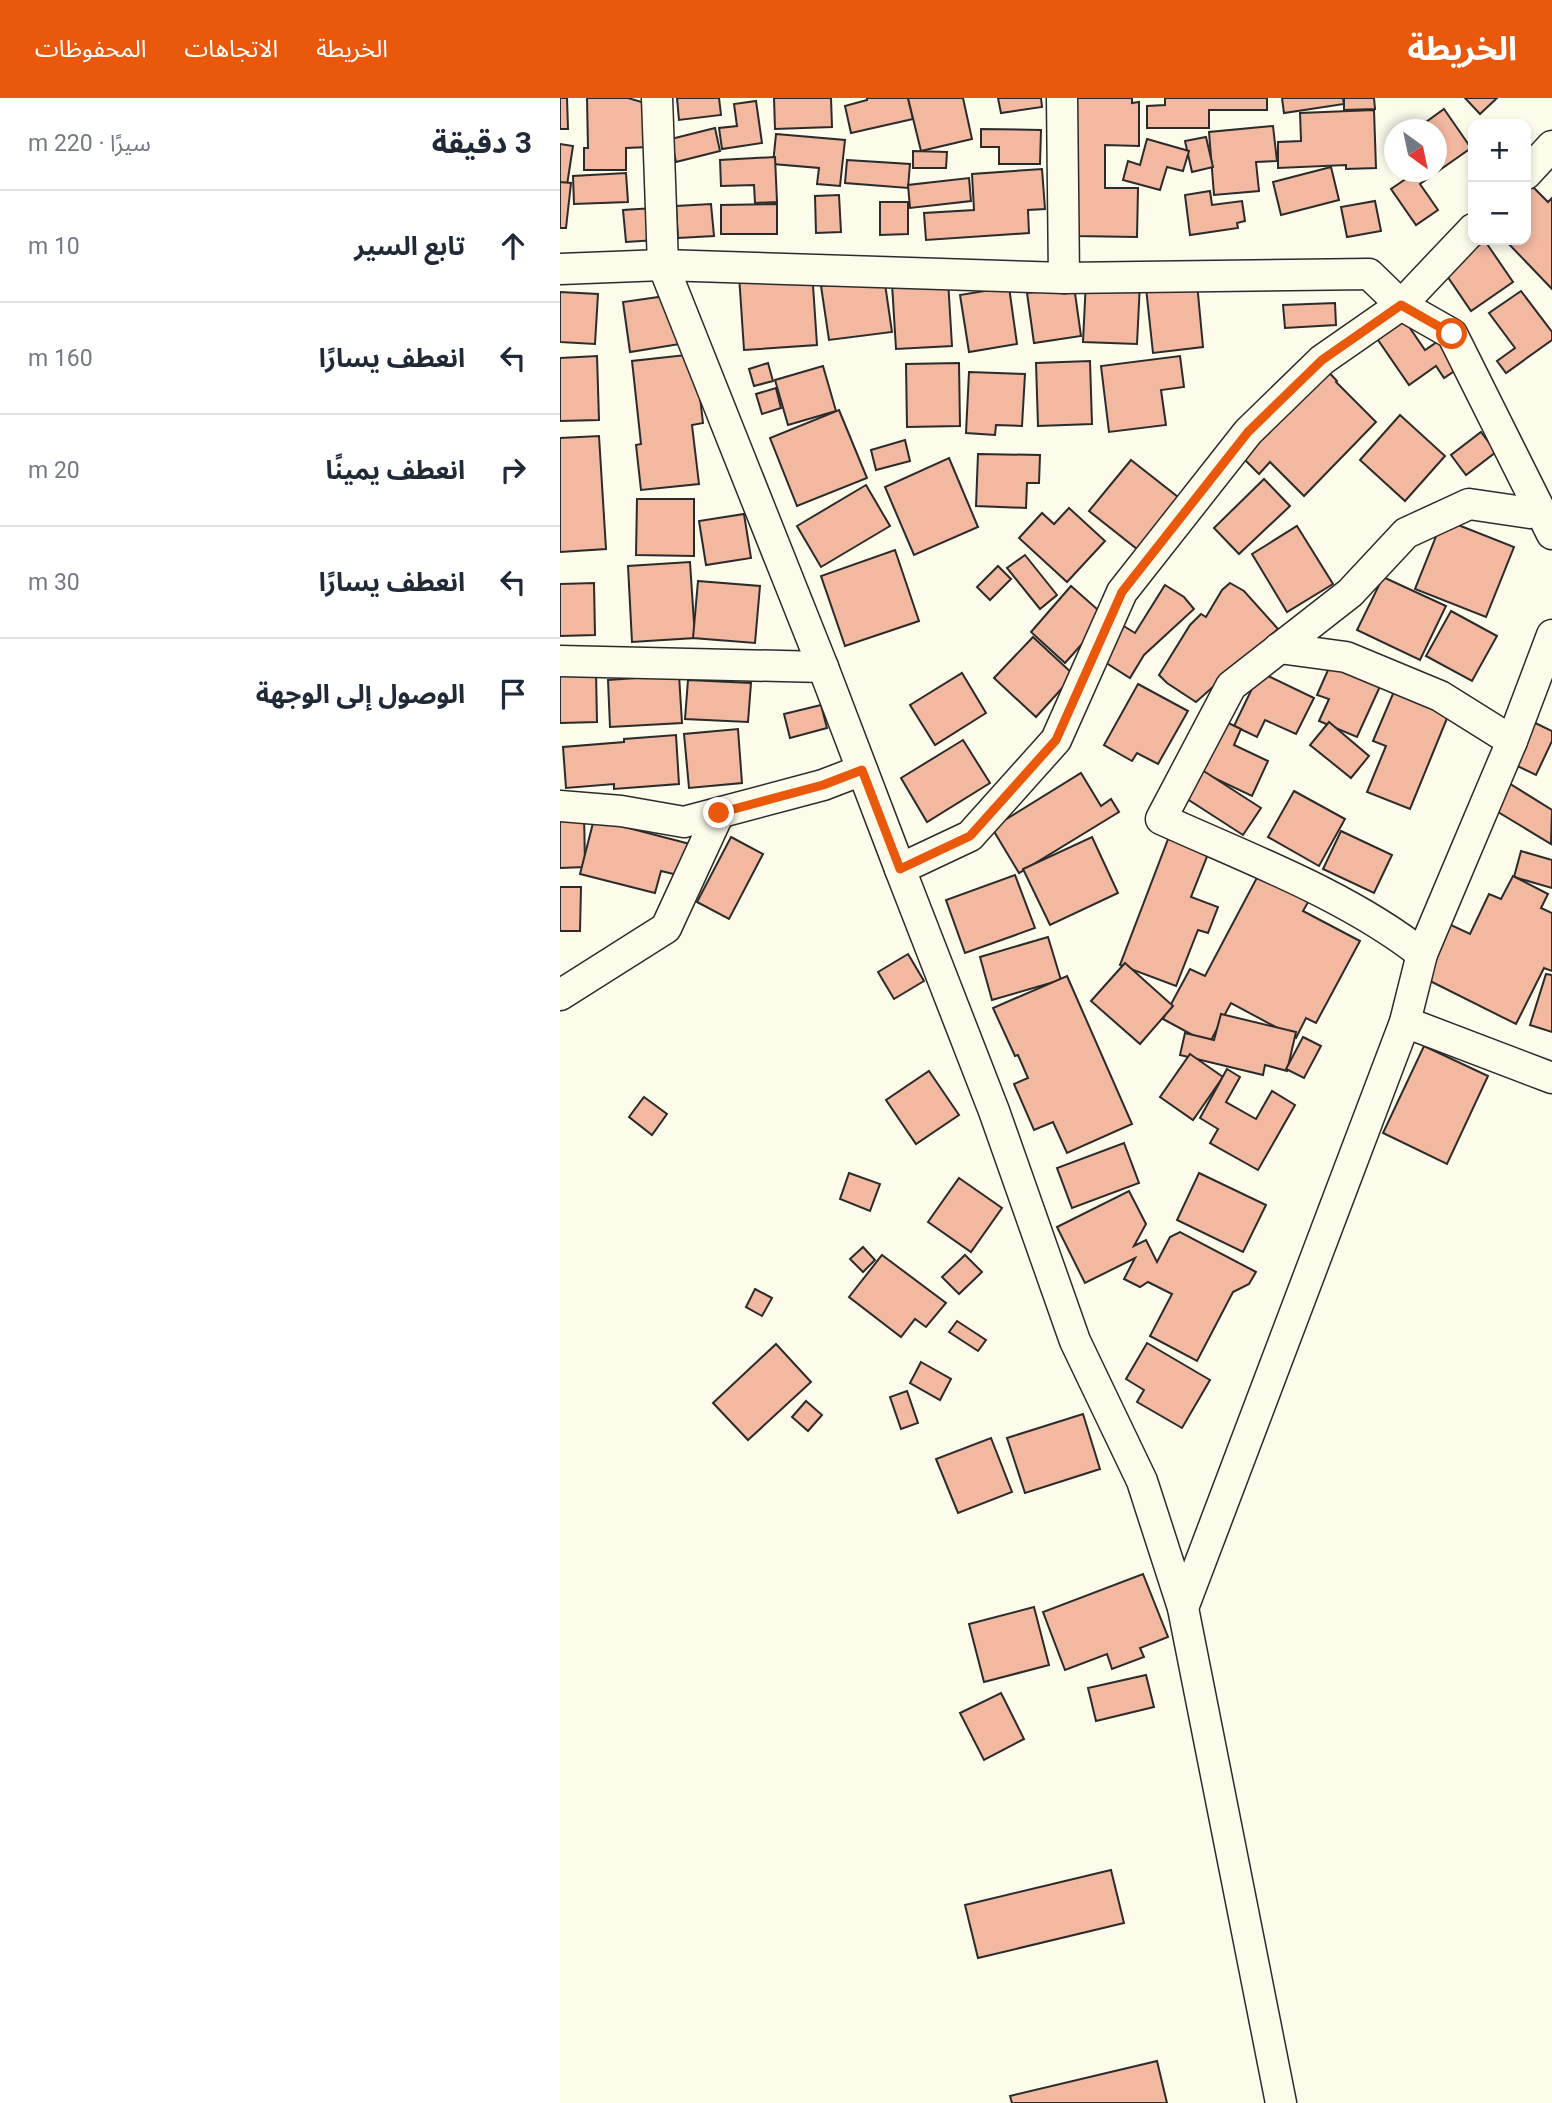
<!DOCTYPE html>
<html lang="ar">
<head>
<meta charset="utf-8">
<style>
  :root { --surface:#fff; --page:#f2f2f3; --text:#1f2937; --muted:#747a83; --line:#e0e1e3; --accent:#ea580c }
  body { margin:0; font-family:Roboto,"Noto Sans Arabic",sans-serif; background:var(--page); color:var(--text); direction:rtl }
  .controls { position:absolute; right:21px; top:21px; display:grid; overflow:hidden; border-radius:14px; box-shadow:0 4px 10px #0003 }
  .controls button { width:63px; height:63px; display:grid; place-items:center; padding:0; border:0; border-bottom:2px solid var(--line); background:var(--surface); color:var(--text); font:35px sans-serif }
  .compass { position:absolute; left:824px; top:21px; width:63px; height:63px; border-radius:50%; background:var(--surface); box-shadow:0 4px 10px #0003; rotate:147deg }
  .stop { position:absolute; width:21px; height:21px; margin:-16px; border:5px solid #ea580c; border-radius:50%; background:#fff }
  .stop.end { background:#ea580c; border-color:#fff; box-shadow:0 2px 7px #0008 }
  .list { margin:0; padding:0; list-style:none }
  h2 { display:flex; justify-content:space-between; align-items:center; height:91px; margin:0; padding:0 28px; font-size:30px }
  h2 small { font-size:23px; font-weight:400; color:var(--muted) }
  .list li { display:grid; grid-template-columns:46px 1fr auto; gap:21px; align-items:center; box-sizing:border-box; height:112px; padding:0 28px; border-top:2px solid var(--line) }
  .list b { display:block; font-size:26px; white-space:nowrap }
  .list em { font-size:23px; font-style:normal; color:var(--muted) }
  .icon { flex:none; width:38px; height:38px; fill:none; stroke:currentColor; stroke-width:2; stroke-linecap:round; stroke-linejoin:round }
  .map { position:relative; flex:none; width:992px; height:2005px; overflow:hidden; direction:ltr }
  header { display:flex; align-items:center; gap:42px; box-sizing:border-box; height:98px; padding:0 35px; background:var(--accent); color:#fff }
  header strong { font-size:33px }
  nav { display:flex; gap:38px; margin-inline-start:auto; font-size:24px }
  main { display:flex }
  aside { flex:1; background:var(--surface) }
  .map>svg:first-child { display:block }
</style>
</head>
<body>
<header>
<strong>الخريطة</strong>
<nav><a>الخريطة</a><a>الاتجاهات</a><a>المحفوظات</a></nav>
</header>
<main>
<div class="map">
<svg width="992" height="2005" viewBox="0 0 992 2005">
  <rect width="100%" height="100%" fill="#fdfbea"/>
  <!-- building -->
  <g fill="#f2b8a0" stroke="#2b2b2b" stroke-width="2">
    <polygon points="0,0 7,0 8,31 0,31"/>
    <polygon points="27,0 68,0 85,5 88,49 66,50 66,72 24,72 24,50 28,50"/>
    <polygon points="117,0 159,0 161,17 119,22"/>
    <polygon points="214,0 271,0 272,29 215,31"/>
    <polygon points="307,0 348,0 353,21 291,35 285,8 307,2"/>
    <polygon points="348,0 403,0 412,41 361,53"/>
    <polygon points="438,0 481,0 482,9 441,15"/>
    <polygon points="516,0 572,0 572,5 579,4 579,48 545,47 545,90 578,90 577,139 514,138"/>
    <polygon points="605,0 707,0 707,12 649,12 649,30 587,30 587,8 605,7"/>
    <polygon points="722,0 783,0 784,6 724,15"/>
    <polygon points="784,0 814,0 815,11 784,12"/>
    <polygon points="905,0 937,0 920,16"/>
    <polygon points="196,3 202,45 162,51 159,30 177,28 174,6"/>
    <polygon points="884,11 911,50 860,86 878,112 856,127 831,91 856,74 876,74 876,32 855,32"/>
    <polygon points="814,12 816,70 786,71 786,67 718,70 718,44 741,43 740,15"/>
    <polygon points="713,28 717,63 696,64 699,93 654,97 649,34"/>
    <polygon points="155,30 160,53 116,64 111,41"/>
    <polygon points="421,31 481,32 480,66 439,66 439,49 421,49"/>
    <polygon points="216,36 285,42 280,88 257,86 259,70 213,66"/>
    <polygon points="646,39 653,69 632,74 625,43"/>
    <polygon points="587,41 629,53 623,73 607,69 600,92 563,82 568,63 580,67"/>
    <polygon points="0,46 13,48 7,87 0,86"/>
    <polygon points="353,53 387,54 386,70 353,70"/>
    <polygon points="215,59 217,104 195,105 194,87 161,88 160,62"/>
    <polygon points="287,62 350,66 348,90 285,85"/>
    <polygon points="771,69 779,102 721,117 713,84"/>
    <polygon points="482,71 485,111 468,112 469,135 366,142 364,115 414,112 412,76"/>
    <polygon points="66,75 68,104 14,106 13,78"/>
    <polygon points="409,80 411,103 350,110 348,87"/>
    <polygon points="0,84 11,85 6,130 0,130"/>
    <polygon points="971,87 988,104 992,100 992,191 945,142 966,142 966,92"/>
    <polygon points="650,93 652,107 682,103 685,123 677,125 678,130 630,137 625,97"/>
    <polygon points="279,97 281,134 256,135 255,98"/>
    <polygon points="815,103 821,133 787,139 781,109"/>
    <polygon points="320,104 348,104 348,136 320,137"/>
    <polygon points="151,106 154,138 118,140 116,108"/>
    <polygon points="217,106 217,136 161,136 161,107"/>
    <polygon points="94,110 97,142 66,144 63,112"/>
    <polygon points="925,143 953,184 911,213 883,172"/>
    <polygon points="252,172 257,247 184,252 179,177"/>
    <polygon points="324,179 332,234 269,242 261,188"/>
    <polygon points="388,182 392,248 336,251 332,186"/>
    <polygon points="526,182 580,185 577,246 523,244"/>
    <polygon points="637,185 643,249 593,255 586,190"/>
    <polygon points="514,188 521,238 474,245 467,195"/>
    <polygon points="449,189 457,246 409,254 400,197"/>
    <polygon points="961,193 992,234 992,242 946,275 937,263 955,250 929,215"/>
    <polygon points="0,194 38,196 35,246 0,244"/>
    <polygon points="113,197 120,246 70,254 63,204"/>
    <polygon points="775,205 776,227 725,230 723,207"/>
    <polygon points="843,220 865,252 880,242 899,270 884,280 876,268 849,287 816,239"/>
    <polygon points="135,256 143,325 132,327 139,386 81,392 76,347 81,346 72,263"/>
    <polygon points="37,258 39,322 0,323 0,260"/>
    <polygon points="620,258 624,289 601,292 606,327 549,334 541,268"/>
    <polygon points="530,263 532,326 478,328 476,265"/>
    <polygon points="208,265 213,283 194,288 189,271"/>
    <polygon points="399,265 400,328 347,329 346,266"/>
    <polygon points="263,268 276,313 228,327 215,282"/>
    <polygon points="765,270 777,283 776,284 816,324 744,398 710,364 699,376 679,356"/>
    <polygon points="409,274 465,276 462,328 436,327 435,337 406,335"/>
    <polygon points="216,290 221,310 202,316 196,296"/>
    <polygon points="279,312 307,380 237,408 210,340"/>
    <polygon points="840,317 885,358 845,403 800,362"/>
    <polygon points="921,334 936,354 906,377 891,357"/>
    <polygon points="39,338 46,451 0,454 0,340"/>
    <polygon points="345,342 350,363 316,372 311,352"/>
    <polygon points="418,356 480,357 479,385 467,385 466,410 416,408"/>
    <polygon points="389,360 418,429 354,457 325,389"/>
    <polygon points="571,362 618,399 577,451 529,413"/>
    <polygon points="704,381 730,408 679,456 654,430"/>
    <polygon points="306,387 330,428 261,469 237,428"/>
    <polygon points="77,401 134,401 134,458 76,457"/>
    <polygon points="509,410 545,443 507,484 459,440 482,415 494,426"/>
    <polygon points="184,416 191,460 146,467 139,423"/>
    <polygon points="883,421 954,449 926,519 855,491"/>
    <polygon points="737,428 773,486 727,514 692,456"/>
    <polygon points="335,452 359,523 285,548 261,478"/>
    <polygon points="465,457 497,497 480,511 447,470"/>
    <polygon points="130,464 135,540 72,544 68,468"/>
    <polygon points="438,468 451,481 430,502 417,489"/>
    <polygon points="823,479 886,508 860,562 797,532"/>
    <polygon points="138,483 200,488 195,545 133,540"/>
    <polygon points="34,485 35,537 0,538 0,486"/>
    <polygon points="670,485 684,493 718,531 636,604 607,585 599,577 630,527 641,516 646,519 662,492"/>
    <polygon points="605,487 624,499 634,511 584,557 570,580 540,561 562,527 575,535"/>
    <polygon points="511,488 546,519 505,565 471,534"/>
    <polygon points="891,513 937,538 912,583 866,558"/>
    <polygon points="473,539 514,577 476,619 434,580"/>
    <polygon points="772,563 822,584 797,639 759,623 769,601 757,597"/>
    <polygon points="36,574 37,624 0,625 0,575"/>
    <polygon points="700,574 754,600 736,636 705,622 697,639 674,628"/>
    <polygon points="402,575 426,615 375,647 350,607"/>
    <polygon points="119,577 122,625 50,629 48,582"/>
    <polygon points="128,582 191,585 188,624 125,621"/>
    <polygon points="578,586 628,613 598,666 577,655 572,663 544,647"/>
    <polygon points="835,591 890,613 850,711 807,694 826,648 813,643"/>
    <polygon points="261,607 267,630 230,640 224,616"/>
    <polygon points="660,621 681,631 674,647 708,663 692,698 635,671"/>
    <polygon points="969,622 992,633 992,643 976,677 949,664"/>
    <polygon points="769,624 809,658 791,680 750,647"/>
    <polygon points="178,631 182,685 129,690 124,636"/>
    <polygon points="116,637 119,686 54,691 54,686 6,690 3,649 64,644 64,641"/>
    <polygon points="403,642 430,685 367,724 341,680"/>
    <polygon points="639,670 701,710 683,737 621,697"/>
    <polygon points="521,675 541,708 551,701 559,714 459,775 432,730"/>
    <polygon points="944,682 992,712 991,746 928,708"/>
    <polygon points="734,693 785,721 759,768 708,739"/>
    <polygon points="24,713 25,769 0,770 0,714"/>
    <polygon points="34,721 130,746 122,778 101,773 95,795 20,776"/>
    <polygon points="781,733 832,757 814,795 763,771"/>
    <polygon points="610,736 650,751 631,799 658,809 648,835 638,832 616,888 560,867"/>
    <polygon points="171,739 203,756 169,821 137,804"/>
    <polygon points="532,739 558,795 490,827 463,771"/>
    <polygon points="961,753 992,762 992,790 954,779"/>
    <polygon points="701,772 751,799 743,813 800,843 756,925 746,920 736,940 671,905 649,946 603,921 630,871 645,878"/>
    <polygon points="455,777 475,830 405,855 386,802"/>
    <polygon points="953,778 988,796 981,810 992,815 992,873 984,870 956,926 862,879 889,826 910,836 929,796 941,801"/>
    <polygon points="0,789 21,789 20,833 0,833"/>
    <polygon points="488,839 501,882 432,902 420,859"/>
    <polygon points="348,856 364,883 334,901 318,874"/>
    <polygon points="565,865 613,908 580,946 531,903"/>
    <polygon points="986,876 992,877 992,934 970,927"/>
    <polygon points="507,878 572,1026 507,1055 493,1024 474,1032 454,986 468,980 458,957 455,958 433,910"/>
    <polygon points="661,916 736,934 727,973 705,967 703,977 620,957 625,935 654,942"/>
    <polygon points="743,939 761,948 744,980 726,971"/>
    <polygon points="864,948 928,978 887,1066 823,1035"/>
    <polygon points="630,956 663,979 633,1022 600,999"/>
    <polygon points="667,971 680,979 666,1004 696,1021 712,993 735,1007 698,1072 650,1045 658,1031 640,1020"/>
    <polygon points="369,973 399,1017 356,1046 326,1002"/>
    <polygon points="84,999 107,1016 92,1037 69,1019"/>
    <polygon points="564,1045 579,1085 512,1110 497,1070"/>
    <polygon points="289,1075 320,1086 310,1113 280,1101"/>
    <polygon points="639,1075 706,1107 683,1154 617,1122"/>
    <polygon points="399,1080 442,1110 411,1154 368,1124"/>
    <polygon points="569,1093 586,1126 574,1148 586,1142 597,1164 610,1139 620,1134 696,1174 689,1186 673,1194 637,1263 590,1238 612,1196 588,1184 580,1189 564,1181 575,1160 525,1185 497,1129"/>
    <polygon points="303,1149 315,1162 303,1174 290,1161"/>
    <polygon points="322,1157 386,1205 366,1229 355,1221 341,1239 289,1199"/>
    <polygon points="405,1157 422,1174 399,1196 382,1179"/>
    <polygon points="195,1191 212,1200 202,1218 186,1209"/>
    <polygon points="397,1223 426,1242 418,1253 389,1234"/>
    <polygon points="587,1245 650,1282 622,1330 577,1304 584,1292 566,1281"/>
    <polygon points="216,1246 251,1284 188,1342 153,1305"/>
    <polygon points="361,1264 391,1281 380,1302 350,1285"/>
    <polygon points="347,1293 358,1325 341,1331 330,1299"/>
    <polygon points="246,1303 262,1317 248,1333 232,1319"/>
    <polygon points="523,1316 540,1371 465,1395 447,1340"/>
    <polygon points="431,1340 452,1394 398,1415 376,1361"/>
    <polygon points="583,1476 608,1539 580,1550 584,1559 552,1571 547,1556 505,1572 483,1514"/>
    <polygon points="474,1509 489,1567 424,1584 409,1526"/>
    <polygon points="586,1577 594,1609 536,1623 528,1590"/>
    <polygon points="441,1595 464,1641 424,1662 400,1615"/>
    <polygon points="551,1772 564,1825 418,1860 405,1807"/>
    <polygon points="597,1963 607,2005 452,2005 450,1998"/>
  </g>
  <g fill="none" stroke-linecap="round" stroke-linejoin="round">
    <defs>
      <g id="street">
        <polyline points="97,0 103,167 263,569 340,771"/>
        <polyline points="502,0 504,180"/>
        <polyline points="966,76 992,48"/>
        <polyline points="913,131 841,207 892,236 992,436"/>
        <polyline points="0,171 103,167 504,180 809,176 841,207 762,262 688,334 562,494 496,642 410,738 340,771 434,1013 515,1243 582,1383 623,1510 721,2005"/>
        <polyline points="719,550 786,559 880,598 952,643"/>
        <polyline points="0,563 263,569"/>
        <polyline points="0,708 61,713 124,724 263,687 302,672"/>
        <path d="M 862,856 C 787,797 687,760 601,721 L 671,588 L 790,495 L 846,435 L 909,406 L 970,415"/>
        <polyline points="0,897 106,830 159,715"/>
        <polyline points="845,924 992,980"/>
        <polyline points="623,1510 845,924 862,856 952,643 992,537"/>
      </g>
    </defs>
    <!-- street casing -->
    <use href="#street" stroke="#2b2b2b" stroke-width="33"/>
    <!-- street -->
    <use href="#street" stroke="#fdfbea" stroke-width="30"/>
  </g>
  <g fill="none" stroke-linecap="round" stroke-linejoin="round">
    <!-- route -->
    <polyline stroke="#ea580c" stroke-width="9" points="159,715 263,687 302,672 340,771 410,738 496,642 562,494 688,334 762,262 841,207 892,236"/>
  </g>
</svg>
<div class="controls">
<button>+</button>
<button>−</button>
</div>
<svg class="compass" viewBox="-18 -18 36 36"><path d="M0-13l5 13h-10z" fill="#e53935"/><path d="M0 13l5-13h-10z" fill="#747a83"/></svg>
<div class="stop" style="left:892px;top:236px"></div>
<div class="stop end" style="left:159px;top:715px"></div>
</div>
<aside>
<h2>3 دقيقة<small>سيرًا · 220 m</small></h2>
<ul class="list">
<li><svg class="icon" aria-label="ahead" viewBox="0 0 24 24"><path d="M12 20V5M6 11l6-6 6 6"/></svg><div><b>تابع السير</b></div><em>10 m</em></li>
<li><svg class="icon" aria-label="left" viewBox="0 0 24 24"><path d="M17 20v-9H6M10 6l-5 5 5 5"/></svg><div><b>انعطف يسارًا</b></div><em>160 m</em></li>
<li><svg class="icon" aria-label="right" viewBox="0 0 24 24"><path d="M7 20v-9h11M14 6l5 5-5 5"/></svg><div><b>انعطف يمينًا</b></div><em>20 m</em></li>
<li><svg class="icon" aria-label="left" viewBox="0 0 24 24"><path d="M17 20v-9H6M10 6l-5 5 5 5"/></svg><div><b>انعطف يسارًا</b></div><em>30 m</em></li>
<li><svg class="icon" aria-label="arrive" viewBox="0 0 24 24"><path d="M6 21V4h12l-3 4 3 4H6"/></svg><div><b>الوصول إلى الوجهة</b></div></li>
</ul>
</aside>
</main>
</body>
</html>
